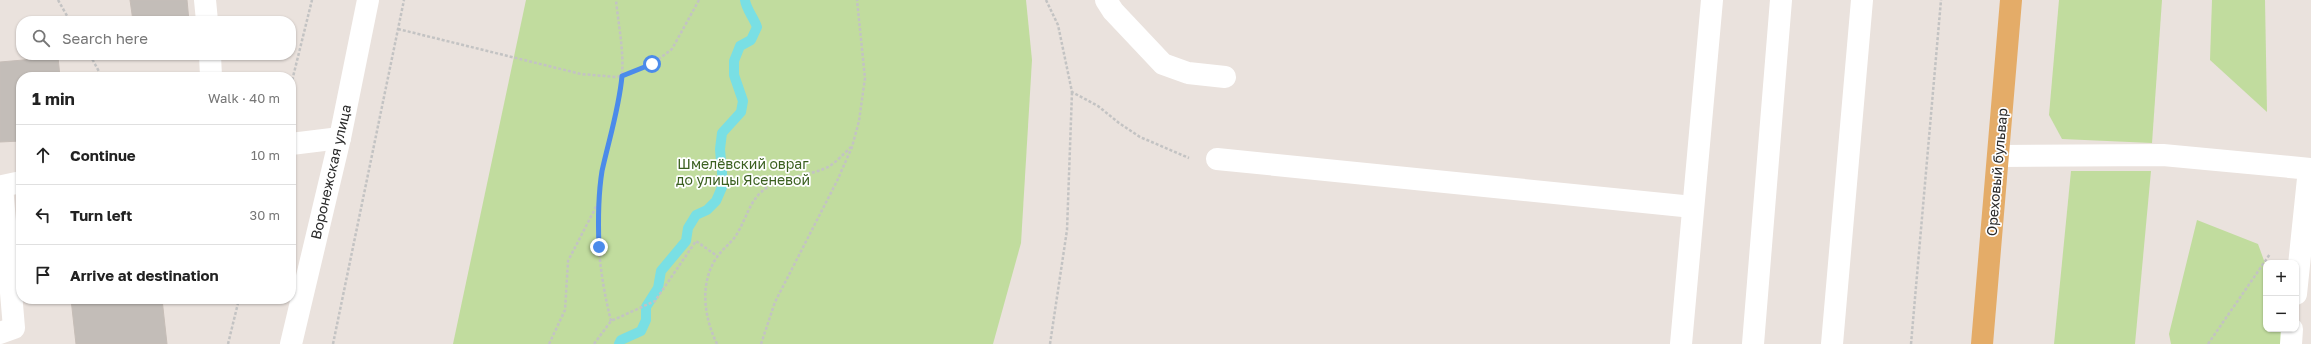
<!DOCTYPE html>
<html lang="en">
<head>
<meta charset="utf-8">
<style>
  :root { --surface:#fff; --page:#f6f6f6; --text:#222; --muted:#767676; --line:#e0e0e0 }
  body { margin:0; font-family:"Golos Text",sans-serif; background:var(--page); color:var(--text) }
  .controls { position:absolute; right:12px; bottom:12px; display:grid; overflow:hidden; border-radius:8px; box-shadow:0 1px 3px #0004 }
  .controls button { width:36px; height:36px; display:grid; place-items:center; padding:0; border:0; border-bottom:1px solid var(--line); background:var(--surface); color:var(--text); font:20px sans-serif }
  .stop { position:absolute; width:12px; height:12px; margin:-9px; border:3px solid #4b8bea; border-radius:50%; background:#fff }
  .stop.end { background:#4b8bea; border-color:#fff; box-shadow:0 1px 4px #0008 }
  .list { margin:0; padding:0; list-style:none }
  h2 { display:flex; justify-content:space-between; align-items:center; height:52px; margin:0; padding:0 16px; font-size:17px }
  h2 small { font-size:13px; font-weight:400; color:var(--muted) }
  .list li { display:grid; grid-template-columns:26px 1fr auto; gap:12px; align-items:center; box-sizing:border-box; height:60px; padding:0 16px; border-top:1px solid var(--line) }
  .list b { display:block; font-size:15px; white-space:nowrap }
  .list em { font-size:13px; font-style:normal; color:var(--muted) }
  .icon { flex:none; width:22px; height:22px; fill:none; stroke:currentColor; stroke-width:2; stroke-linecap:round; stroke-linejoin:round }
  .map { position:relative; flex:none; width:2311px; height:344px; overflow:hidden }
  .search { position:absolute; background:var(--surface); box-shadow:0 1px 3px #0004; left:16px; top:16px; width:280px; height:44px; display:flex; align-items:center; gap:10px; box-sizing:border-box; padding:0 14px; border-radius:16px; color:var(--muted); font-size:15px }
  .panel { position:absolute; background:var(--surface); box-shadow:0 1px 3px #0004; left:16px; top:72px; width:280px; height:232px; border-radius:16px }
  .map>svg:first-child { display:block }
</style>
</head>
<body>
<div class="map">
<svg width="2311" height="344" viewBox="0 0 2311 344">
  <rect width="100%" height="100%" fill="#eae2dd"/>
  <!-- green -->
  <g fill="#c1dc9e">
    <polygon points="526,0 1026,0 1032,60 1021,243 993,344 453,344"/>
    <polygon points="2059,0 2162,0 2152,143 2062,139 2049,115"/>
    <polygon points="2212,0 2265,0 2267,112 2210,60"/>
    <polygon points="2071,171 2151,171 2135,344 2054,344"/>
    <polygon points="2197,220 2258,244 2266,266 2266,329 2289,329 2294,344 2171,344 2169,334"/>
  </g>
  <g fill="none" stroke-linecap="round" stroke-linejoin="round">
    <!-- stream -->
    <path stroke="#79dfe4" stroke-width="10" d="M 619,344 L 621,340 L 641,331 L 646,320 L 646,307 L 658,288 L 661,271 L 686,241 L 688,228 L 696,215 L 707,210 L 716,201 L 723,185 L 720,149 L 722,133 L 741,112 L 743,101 L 734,75 L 734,61 L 740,46 L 751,40 L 757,27 C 754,18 746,9 745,0"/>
  </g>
  <!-- building -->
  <g fill="#c3bdb8" stroke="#c6bdb7">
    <polygon points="130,0 187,0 189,21 133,21"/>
    <polygon points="58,57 60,77 21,77 21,141 0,142 0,62"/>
    <polygon points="71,299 162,299 167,344 76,344"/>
  </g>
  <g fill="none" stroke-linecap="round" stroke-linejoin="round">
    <!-- path -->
    <g stroke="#c3c3c3" stroke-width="2.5" stroke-dasharray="3 2" stroke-linecap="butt">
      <polyline points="58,0 70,21"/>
      <polyline points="1046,0 1058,25 1072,92 1098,106 1119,123 1140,137 1189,158"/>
      <polyline points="398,29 581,74 616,77 630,74 652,64 672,49 699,0"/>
      <polyline points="90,55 102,77"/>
      <polyline points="291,85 312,0"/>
      <path d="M 611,321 C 599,273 593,220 603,171 C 609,138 619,106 622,73 C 624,51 618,22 616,0"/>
      <polyline points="228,344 239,299"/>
      <polyline points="333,344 404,0"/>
      <polyline points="549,344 565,310 568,261 598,203"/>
      <polyline points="594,344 611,321 655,301 696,241 717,256"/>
      <path d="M 717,344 C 704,317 699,283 717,257 C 723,248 733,242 738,232 C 748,215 750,198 768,187 C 785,177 807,176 826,168 C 835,164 844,153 851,147"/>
      <polyline points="761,344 775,302 837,181 852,147 859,121 865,78 857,0"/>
      <polyline points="1050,344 1067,230 1072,92"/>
      <polyline points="1911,344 1941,0"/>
      <polyline points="2208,344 2270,254"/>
    </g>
    <!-- minor -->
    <g stroke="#fff" stroke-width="22">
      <polyline points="205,0 207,21"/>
      <polyline points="1106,0 1113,11 1163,64 1188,73 1225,77"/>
      <polyline points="210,55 211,77"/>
      <polyline points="291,144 340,138"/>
      <polyline points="1999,156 2163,155 2311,169"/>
      <polyline points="1217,159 1693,207"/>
      <polyline points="2296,294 2309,169"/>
      <polyline points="0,333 14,328 2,186 21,182"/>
      <polyline points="291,344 340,138 368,0"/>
      <polyline points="1681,344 1712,0"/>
      <polyline points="1753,344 1781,0"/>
      <polyline points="1832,344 1862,0"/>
      <polyline points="2291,344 2292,329"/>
    </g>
    <!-- major -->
    <polyline stroke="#e4ac68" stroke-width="22" points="1982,344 2011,0"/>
  </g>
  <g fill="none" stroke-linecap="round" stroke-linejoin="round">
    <!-- route -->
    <path stroke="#4b8bea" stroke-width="5" d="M 599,247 C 598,222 598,196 602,171 C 609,139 619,109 622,76 L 652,64"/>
  </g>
  <g text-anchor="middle" stroke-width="3.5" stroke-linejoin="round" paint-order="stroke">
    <!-- park labels -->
    <g font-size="14" fill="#3b6020" stroke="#fff">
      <text x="743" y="169">Шмелёвский овраг<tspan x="743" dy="16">до улицы Ясеневой</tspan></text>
    </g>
    <!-- street labels -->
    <g font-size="14" fill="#2a2a2a" stroke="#fff">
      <text transform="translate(331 172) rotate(-77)" y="5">Воронежская улица</text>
      <text transform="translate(1997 172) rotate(-85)" y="5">Ореховый бульвар</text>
    </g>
  </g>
</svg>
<div class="controls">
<button>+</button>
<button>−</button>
</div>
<div class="stop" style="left:652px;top:64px"></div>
<div class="stop end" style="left:599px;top:247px"></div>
<div class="search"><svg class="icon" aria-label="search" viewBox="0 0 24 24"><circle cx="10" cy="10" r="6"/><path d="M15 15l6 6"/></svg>Search here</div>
<section class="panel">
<h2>1 min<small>Walk · 40 m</small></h2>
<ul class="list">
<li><svg class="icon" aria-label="ahead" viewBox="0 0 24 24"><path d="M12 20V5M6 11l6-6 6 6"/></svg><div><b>Continue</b></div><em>10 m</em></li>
<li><svg class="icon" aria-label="left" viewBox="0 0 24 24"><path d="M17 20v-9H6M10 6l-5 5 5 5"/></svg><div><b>Turn left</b></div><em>30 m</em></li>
<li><svg class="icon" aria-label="arrive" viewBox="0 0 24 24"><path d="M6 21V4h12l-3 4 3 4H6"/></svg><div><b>Arrive at destination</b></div></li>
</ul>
</section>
</div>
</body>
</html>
